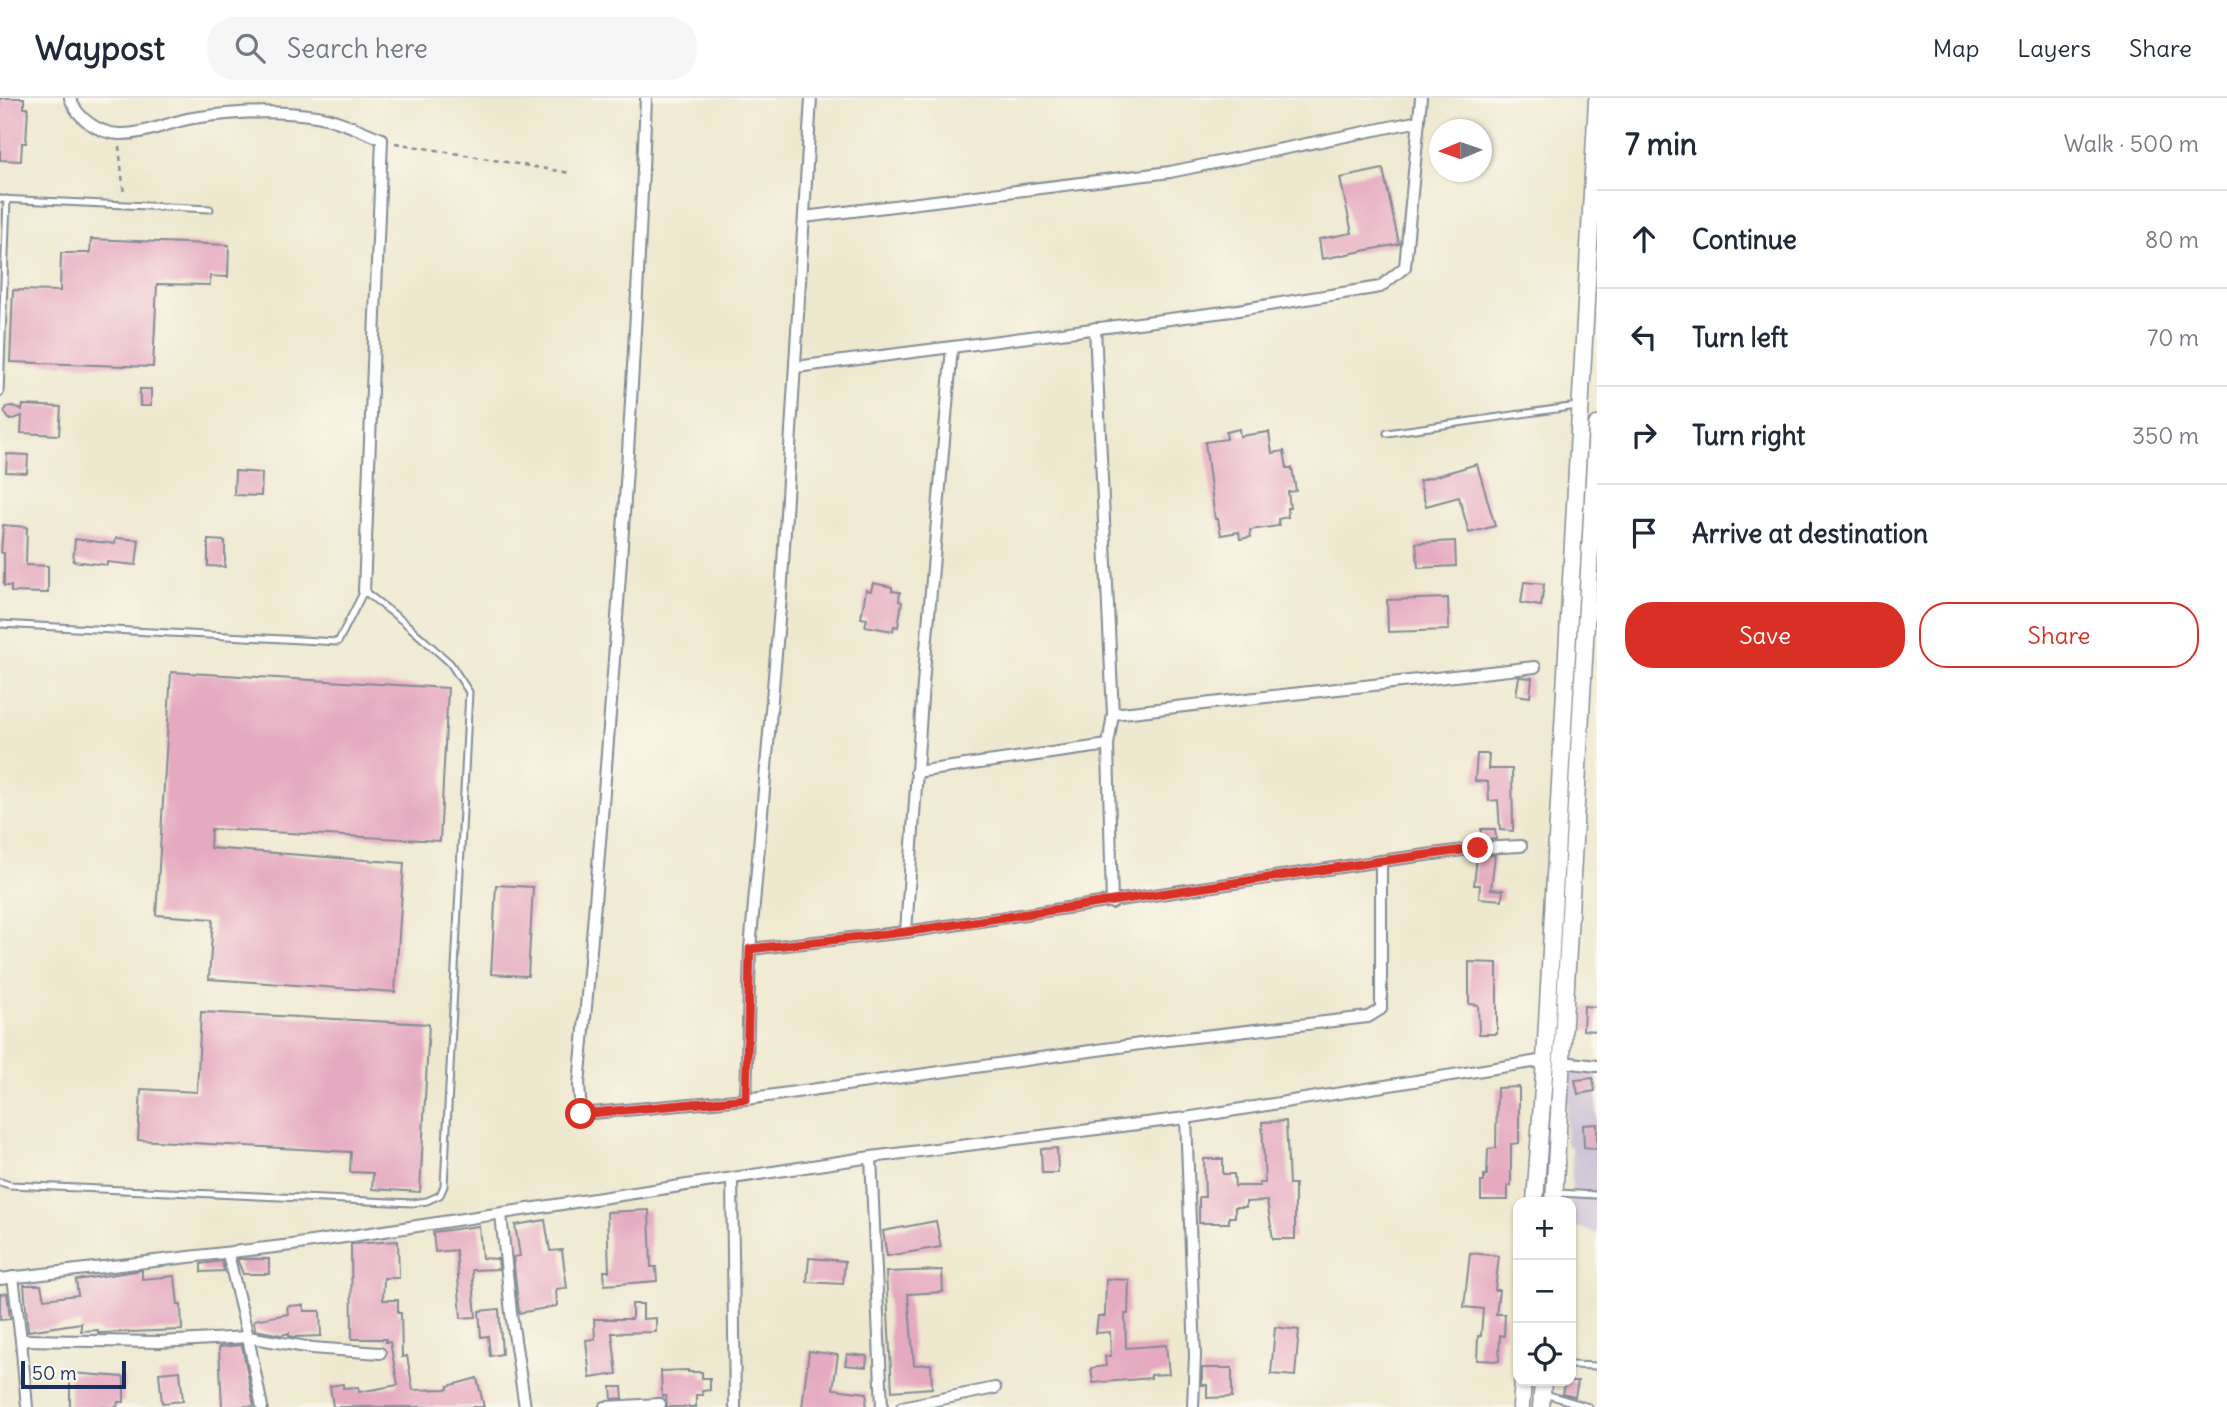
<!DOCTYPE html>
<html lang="en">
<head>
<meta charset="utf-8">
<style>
  :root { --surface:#fff; --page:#f6f6f7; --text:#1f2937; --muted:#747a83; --line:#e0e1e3; --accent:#d93025 }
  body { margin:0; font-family:Delius,sans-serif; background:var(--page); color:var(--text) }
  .controls { position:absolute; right:21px; bottom:21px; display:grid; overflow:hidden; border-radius:14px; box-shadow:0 2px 5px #0004 }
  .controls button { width:63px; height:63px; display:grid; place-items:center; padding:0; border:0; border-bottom:2px solid var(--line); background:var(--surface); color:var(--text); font:35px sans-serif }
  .compass { position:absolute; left:1429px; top:21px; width:63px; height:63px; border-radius:50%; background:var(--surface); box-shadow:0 2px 5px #0004; rotate:268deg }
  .scale { position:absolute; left:21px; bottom:18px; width:105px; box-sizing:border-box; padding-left:7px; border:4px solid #1b2f5e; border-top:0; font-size:19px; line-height:24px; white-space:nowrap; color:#1b2f5e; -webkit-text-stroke:5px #fbf7ec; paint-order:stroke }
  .stop { position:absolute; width:21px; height:21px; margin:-16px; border:5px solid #d93025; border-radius:50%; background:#fff }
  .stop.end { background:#d93025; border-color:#fff; box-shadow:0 2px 7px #0008 }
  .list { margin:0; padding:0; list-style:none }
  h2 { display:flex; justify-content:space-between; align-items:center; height:91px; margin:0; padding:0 28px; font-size:30px }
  h2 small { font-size:23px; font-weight:400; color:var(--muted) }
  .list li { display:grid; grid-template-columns:46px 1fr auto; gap:21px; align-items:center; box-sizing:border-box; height:98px; padding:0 28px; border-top:2px solid var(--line) }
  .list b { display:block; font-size:26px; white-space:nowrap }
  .list em { font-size:23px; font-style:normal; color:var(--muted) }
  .actions { display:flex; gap:14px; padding:21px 28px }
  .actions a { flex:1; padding:16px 0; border:2px solid var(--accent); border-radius:28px; text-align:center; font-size:24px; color:var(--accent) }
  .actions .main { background:var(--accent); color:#fff }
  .icon { flex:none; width:38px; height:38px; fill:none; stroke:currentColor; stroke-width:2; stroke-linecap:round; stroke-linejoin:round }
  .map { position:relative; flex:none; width:1597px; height:1309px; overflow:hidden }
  header { display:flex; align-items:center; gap:42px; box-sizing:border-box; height:98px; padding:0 35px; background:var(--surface); border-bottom:2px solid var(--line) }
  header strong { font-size:33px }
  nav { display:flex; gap:38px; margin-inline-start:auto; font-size:24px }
  .search { width:490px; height:63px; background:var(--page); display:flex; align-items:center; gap:18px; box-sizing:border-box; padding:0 24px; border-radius:28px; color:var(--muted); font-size:26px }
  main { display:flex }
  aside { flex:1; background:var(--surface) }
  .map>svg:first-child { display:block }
</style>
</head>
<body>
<header>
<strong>Waypost</strong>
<div class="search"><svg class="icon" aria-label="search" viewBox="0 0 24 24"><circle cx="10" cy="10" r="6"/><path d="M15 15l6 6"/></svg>Search here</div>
<nav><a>Map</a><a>Layers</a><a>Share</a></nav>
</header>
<main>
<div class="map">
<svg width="1597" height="1309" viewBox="0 0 1597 1309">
  <rect width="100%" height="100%" fill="#fbf7ec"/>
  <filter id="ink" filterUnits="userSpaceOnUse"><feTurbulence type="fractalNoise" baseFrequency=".0143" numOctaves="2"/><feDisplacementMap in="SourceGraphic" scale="14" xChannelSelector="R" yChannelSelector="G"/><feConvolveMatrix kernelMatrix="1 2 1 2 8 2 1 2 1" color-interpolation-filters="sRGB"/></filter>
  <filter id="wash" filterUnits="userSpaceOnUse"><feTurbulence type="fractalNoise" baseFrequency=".00686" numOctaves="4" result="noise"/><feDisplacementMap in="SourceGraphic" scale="28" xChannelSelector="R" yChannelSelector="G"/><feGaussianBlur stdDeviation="1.57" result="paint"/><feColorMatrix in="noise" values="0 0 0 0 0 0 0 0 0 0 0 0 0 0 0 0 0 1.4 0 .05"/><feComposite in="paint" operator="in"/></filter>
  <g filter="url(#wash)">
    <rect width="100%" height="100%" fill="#eee8ce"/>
    <!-- industrial -->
    <polygon fill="#cbbfd5" points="1567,968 1597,973 1597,1136 1571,1127 1572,1050 1566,1046"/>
    <g id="blocks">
      <!-- building -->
      <g fill="#e5a9c0">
        <polygon points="0,0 24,0 24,10 28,10 26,45 22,45 21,63 0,62"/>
        <polygon points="1383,71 1399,146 1322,161 1319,141 1352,135 1340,80"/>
        <polygon points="91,141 229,147 228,179 210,178 210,187 157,186 153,269 10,264 13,192 60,193 61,155 90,155"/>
        <rect x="140" y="291" width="11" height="17"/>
        <polygon points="23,307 61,309 59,337 21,335 22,318 10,322 4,314 7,309 11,308 22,312"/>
        <polygon points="1239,331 1240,338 1269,334 1272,355 1284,353 1287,370 1292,370 1296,393 1288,394 1290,410 1287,410 1288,419 1278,421 1279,428 1250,432 1251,439 1240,441 1239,434 1221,437 1218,421 1215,421 1205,344 1227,341 1226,334"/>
        <polygon points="7,356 28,357 27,375 6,374"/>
        <polygon points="1477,366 1495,428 1469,435 1459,399 1426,408 1419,383"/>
        <polygon points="235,373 262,375 261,398 234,397"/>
        <polygon points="3,427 27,429 26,467 48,468 48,495 11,494 11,488 4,488 4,455 1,455"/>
        <polygon points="116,440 139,442 136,467 107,464 107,467 73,463 75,441 115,446"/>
        <polygon points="208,442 225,443 225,469 208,468"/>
        <polygon points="1455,443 1456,468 1418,470 1416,445"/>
        <polygon points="1524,484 1544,486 1541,508 1521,505"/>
        <polygon points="873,485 892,489 892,493 900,494 899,503 902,504 898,529 894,528 893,533 865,528 867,521 861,520 866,492 871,493"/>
        <polygon points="1448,500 1449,532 1388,534 1387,502"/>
        <polygon points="171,574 448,590 440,743 211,731 210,750 404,765 395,894 209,881 213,821 156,817"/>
        <polygon points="1519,579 1532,580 1530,599 1516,597"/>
        <polygon points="1477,656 1489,656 1488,671 1512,671 1513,733 1500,732 1498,702 1489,703 1488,684 1475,683"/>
        <polygon points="1481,731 1495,731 1496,741 1478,742 1478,739 1481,739"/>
        <polygon points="1495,757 1491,791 1503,792 1502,802 1479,800 1480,787 1474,787 1477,758"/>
        <polygon points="496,787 533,789 528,878 491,876"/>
        <polygon points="1469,864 1497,865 1497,936 1479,936 1478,907 1469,906"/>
        <polygon points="1584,908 1597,909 1597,933 1583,932"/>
        <polygon points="201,914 429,926 420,1094 372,1091 373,1075 350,1074 351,1054 138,1042 141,991 197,994"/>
        <polygon points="1593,980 1595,993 1578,996 1575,982"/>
        <polygon points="1519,989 1519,1045 1511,1046 1511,1088 1508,1088 1508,1102 1481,1102 1481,1084 1484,1084 1484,1077 1487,1077 1488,1051 1496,1050 1497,990"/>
        <polygon points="1286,1023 1289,1086 1295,1086 1295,1141 1273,1141 1267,1103 1246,1104 1246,1109 1235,1109 1235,1119 1229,1119 1229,1125 1199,1125 1199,1099 1205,1099 1204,1061 1223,1061 1223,1076 1234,1076 1235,1088 1259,1088 1259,1085 1265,1085 1262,1024"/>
        <polygon points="1597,1026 1597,1051 1584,1049 1583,1027"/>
        <polygon points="1057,1050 1058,1075 1042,1075 1041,1051"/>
        <polygon points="649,1112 651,1169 656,1169 657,1183 605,1187 604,1173 609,1173 607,1114"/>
        <polygon points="545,1122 550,1153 562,1152 567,1190 556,1191 557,1208 519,1215 513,1159 520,1158 515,1127"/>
        <polygon points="936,1123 941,1149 887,1158 883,1133"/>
        <polygon points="479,1128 482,1160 498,1161 499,1171 472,1172 476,1219 461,1220 456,1152 435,1154 433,1134"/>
        <polygon points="398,1143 399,1180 384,1180 383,1202 398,1202 398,1215 401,1215 402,1259 407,1258 413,1292 448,1291 448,1288 477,1280 484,1309 333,1309 330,1288 343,1286 343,1290 358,1289 359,1294 398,1287 390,1244 386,1244 386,1241 352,1241 351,1146"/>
        <polygon points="1470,1155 1499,1158 1495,1192 1499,1192 1496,1216 1505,1216 1504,1238 1500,1237 1499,1263 1477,1262 1478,1238 1481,1238 1483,1211 1464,1209"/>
        <polygon points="809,1160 845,1163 843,1186 807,1184"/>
        <polygon points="237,1161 269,1161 269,1176 243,1176"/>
        <polygon points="222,1163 224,1173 201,1174 201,1166"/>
        <polygon points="142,1172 142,1181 175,1178 178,1207 181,1207 182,1232 101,1235 98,1235 98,1232 81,1233 81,1225 28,1233 24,1187 41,1187 44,1201 78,1197 76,1182"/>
        <polygon points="942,1172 943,1194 908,1196 914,1267 931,1266 932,1290 892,1293 886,1174"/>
        <polygon points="1106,1181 1129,1182 1128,1216 1125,1216 1126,1250 1166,1247 1169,1276 1151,1277 1151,1280 1093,1285 1091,1270 1106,1268 1105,1258 1111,1258 1110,1234 1096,1235 1098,1218 1105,1218"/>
        <polygon points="7,1195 10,1221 0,1222 0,1196"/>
        <polygon points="632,1206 643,1206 643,1221 656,1220 656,1234 612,1235 617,1276 590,1280 586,1242 595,1241 594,1221 632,1221"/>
        <polygon points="303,1207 304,1213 320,1213 321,1238 295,1239 289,1238 289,1235 281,1237 255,1232 254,1222 288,1216 287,1208"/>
        <polygon points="499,1211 502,1256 490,1258 488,1238 481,1239 479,1213"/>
        <polygon points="1275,1229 1299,1232 1295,1278 1271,1276"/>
        <polygon points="242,1247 254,1308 222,1309 219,1249"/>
        <polygon points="809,1253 838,1257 833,1291 867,1295 866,1309 802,1309"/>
        <polygon points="847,1256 867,1258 866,1269 845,1267"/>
        <polygon points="1202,1270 1232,1270 1232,1299 1207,1300 1207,1287 1202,1287"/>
        <polygon points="688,1272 688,1274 702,1274 702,1280 710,1280 710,1292 702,1293 703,1297 696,1297 696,1309 667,1309 666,1298 662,1298 661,1273"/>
        <polygon points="180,1273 183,1303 162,1305 159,1275"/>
        <polygon points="70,1275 124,1279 124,1304 118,1304 117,1309 70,1309"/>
        <polygon points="1565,1283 1578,1283 1575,1299 1562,1296"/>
        <polygon points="611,1289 622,1289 623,1300 612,1301"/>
      </g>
    </g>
  </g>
  <g filter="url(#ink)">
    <use href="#blocks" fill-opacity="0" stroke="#848c96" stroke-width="2"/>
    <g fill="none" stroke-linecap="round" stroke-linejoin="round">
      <defs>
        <g id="service">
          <polyline points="0,101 210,111"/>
          <polyline points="0,295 7,101"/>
          <polyline points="1387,335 1577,308"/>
          <polyline points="0,526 338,544 364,493 404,524 450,565 469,594 444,1088 440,1097 427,1103 413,1105 10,1087 0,1084"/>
          <polyline points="1558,1095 1597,1097"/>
          <polyline points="1571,1267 1597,1268"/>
          <polyline points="1545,1296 1589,1309"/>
        </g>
        <g id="minor">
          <path d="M 70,0 C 77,20 98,35 119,36 C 145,37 168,24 193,20 C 232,14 276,12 316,18 C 338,21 361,33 382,41 L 364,493"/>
          <path d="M 646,0 C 633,330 609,659 579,987 L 581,1016 L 746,1001 L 1169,942 L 1368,919 L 1381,911 L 1381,763 L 906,834 L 750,851 L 781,499 L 811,0"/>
          <polyline points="804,119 1170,74 1419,23"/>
          <polyline points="796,269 1232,213 1380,189 1405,169 1421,0"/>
          <polyline points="1113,616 1535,569"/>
          <polyline points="1108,647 1112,805"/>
          <polyline points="916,674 1108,647 1113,616 1095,230"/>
          <polyline points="1381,763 1478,750 1521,748"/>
          <polyline points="906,834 923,586 952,249"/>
          <polyline points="1563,964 1597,968"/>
          <polyline points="746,1001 750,851"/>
          <polyline points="1186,1020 1195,1257 1193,1309"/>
          <polyline points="871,1059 882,1309"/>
          <polyline points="732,1081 735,1309"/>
          <polyline points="501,1116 511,1215 525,1309"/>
          <polyline points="228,1156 248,1239 262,1309"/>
          <polyline points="13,1179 21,1242 27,1309"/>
          <polyline points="0,1181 292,1147 871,1059 1186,1020 1545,962"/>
          <polyline points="21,1242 160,1244 248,1239 312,1250 380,1255"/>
          <polyline points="605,1309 660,1306"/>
          <polyline points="902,1309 995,1290"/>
        </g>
        <g id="secondary">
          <polyline points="1535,1104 1545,962 1597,2"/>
          <polyline points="1554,1104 1597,327"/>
          <polyline points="1521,1309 1523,1283"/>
          <polyline points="1541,1309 1543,1283"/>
        </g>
      </defs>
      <!-- service casing -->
      <use href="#service" stroke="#848c96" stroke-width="9"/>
      <!-- minor casing -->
      <use href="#minor" stroke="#848c96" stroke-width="14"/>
      <!-- secondary casing -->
      <use href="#secondary" stroke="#848c96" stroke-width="19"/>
      <!-- path -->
      <g stroke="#848c96" stroke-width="2.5" stroke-dasharray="5 5" stroke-linecap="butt">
        <polyline points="395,45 570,75"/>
        <polyline points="119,48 124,96"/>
      </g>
      <!-- service -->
      <use href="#service" stroke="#fff" stroke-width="5"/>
      <!-- minor -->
      <use href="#minor" stroke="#fff" stroke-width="10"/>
      <!-- secondary -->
      <use href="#secondary" stroke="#fff" stroke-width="16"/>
    </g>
  </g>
  <g fill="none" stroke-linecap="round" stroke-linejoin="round" filter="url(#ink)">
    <!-- route -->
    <polyline stroke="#d93025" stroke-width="9" points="581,1016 746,1001 750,851 905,834 1381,763 1478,750"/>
  </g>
</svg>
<div class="controls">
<button>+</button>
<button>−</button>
<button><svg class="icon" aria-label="locate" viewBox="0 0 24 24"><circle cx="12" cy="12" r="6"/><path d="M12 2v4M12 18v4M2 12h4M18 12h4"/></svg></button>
</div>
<svg class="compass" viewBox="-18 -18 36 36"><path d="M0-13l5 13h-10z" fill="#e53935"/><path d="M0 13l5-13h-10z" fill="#747a83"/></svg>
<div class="scale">50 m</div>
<div class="stop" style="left:581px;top:1016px"></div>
<div class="stop end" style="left:1478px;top:750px"></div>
</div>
<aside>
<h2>7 min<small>Walk · 500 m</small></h2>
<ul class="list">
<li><svg class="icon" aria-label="ahead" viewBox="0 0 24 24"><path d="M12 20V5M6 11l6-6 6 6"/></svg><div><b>Continue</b></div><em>80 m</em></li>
<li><svg class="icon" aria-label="left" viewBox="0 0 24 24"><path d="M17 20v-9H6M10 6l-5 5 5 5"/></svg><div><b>Turn left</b></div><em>70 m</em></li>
<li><svg class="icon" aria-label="right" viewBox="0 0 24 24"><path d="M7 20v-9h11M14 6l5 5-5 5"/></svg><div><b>Turn right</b></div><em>350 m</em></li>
<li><svg class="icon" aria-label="arrive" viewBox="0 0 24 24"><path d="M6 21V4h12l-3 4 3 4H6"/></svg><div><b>Arrive at destination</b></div></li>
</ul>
<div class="actions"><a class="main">Save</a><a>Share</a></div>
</aside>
</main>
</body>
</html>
